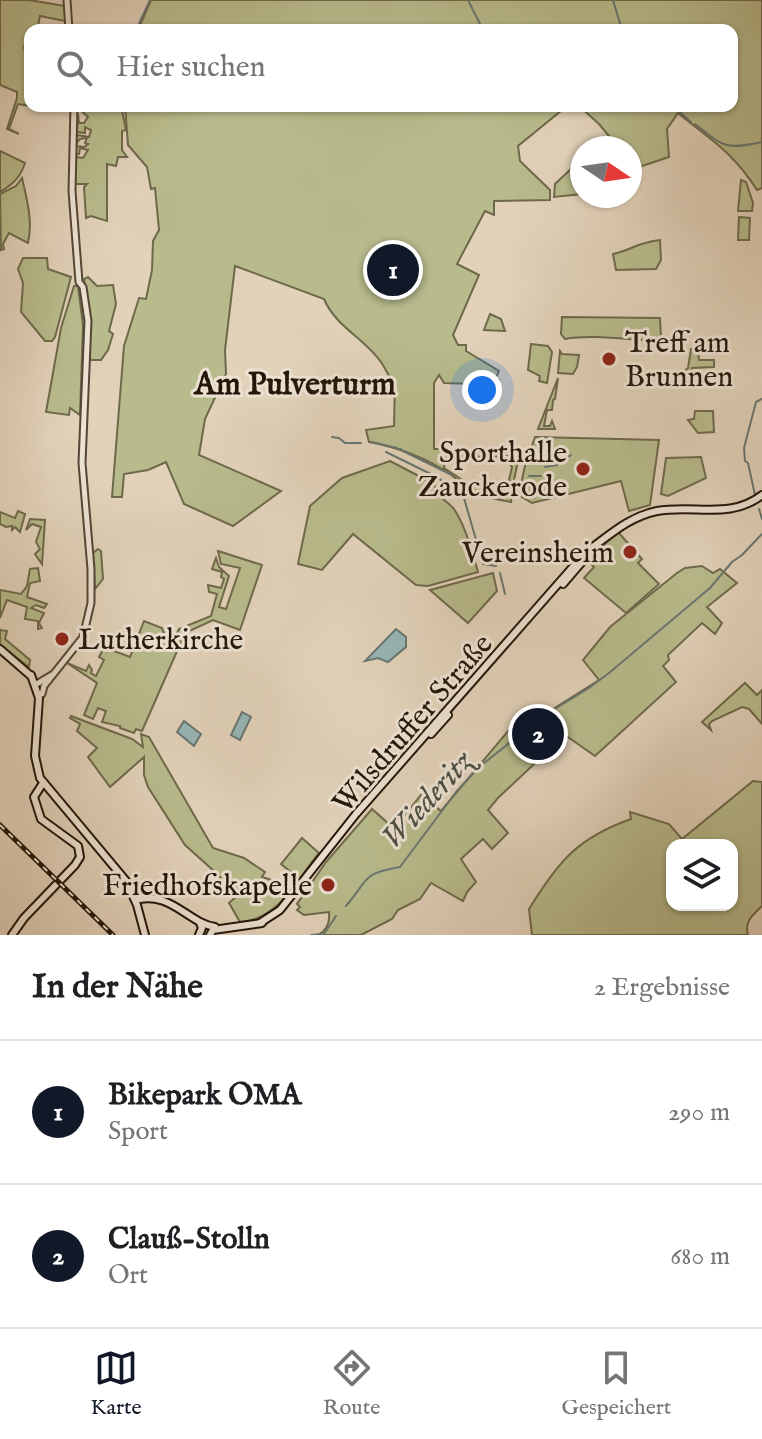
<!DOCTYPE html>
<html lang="de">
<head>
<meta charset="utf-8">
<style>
  :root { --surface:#fff; --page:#f6f6f6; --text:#202124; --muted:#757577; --line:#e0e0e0; --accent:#111827 }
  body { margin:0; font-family:"IM FELL English",serif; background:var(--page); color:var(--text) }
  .controls { position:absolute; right:24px; bottom:24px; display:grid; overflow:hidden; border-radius:16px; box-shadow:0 2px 6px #0004 }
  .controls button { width:72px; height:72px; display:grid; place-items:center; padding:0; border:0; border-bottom:2px solid var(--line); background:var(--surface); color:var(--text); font:40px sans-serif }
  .compass { position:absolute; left:570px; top:136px; width:72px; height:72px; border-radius:50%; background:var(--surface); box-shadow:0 2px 6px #0004; rotate:103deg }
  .you { position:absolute; left:482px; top:390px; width:28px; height:28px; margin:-20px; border:6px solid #fff; border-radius:50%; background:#1a73e8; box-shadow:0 0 0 12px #1a73e833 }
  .badge { display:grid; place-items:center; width:52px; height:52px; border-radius:50%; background:var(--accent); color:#fff; font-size:26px; font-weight:700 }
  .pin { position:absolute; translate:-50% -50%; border:4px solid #fff; box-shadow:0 2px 8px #0006 }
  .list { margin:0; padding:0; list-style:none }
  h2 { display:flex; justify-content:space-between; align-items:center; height:104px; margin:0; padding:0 32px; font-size:34px }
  h2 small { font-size:26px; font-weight:400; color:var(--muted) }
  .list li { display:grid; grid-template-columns:52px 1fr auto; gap:24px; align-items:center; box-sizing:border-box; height:144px; padding:0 32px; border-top:2px solid var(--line) }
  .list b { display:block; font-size:30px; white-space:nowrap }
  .list p { margin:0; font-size:26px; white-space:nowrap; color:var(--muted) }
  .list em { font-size:26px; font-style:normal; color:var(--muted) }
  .icon { flex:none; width:44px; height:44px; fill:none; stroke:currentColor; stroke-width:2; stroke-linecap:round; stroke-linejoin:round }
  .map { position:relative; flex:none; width:762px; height:935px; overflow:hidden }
  .search { position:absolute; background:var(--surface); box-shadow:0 2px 6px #0004; left:24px; right:24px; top:24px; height:88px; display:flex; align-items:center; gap:20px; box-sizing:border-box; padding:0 28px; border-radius:16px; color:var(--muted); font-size:30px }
  .sheet { height:392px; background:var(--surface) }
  nav { display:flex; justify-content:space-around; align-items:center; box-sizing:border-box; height:112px; border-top:2px solid var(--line); background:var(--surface); font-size:22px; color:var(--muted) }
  nav a { display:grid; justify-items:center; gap:4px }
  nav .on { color:var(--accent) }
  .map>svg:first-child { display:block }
</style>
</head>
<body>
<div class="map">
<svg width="762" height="935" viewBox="0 0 762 935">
  <rect width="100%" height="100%" fill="#e2d2ba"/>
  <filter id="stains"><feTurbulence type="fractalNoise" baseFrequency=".0025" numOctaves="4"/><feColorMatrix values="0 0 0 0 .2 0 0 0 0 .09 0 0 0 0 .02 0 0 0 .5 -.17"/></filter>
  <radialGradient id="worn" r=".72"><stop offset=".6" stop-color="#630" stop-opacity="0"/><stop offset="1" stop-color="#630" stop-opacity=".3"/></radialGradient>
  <!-- green -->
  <g fill="#b8bb8c" stroke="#6e694b" stroke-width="2" fill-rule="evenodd">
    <polygon points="0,0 29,0 65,6 65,21 40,16 38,26 57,30 30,30 30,36 27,36 24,48 30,51 31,106 18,104 9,129 19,134 7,129 17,98 17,92 0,85"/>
    <path d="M 151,0 L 762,0 L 762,188 L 757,190 C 733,152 712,141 678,113 L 667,129 L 669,157 L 630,170 L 630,148 L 608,148 L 614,142 L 599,124 L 579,106 L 732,106 L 732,30 L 138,30 Z"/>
    <polygon points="76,106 121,106 126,130 122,131 122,150 127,157 118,157 116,166 107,164 107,221 91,216 86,218 84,187 87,184 74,184 76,157 83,158 88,150 80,148 79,154 76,154 76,146 84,147 88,144 85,143 87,138 80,139 76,144 77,135 89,137 91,130 85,127 85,133 77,132 78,114 79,123 84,123 88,117"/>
    <path d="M 125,106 L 567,106 L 518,146 L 520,161 L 550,190 L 550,200 L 494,201 L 494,215 L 485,211 L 457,264 L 479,275 L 453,335 L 458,345 L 466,345 L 466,351 L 499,371 L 496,378 L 499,380 L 495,382 L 489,397 L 491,398 L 485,403 L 475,403 L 475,384 L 444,383 L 439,375 L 434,383 L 434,449 L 449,449 L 449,458 L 445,459 L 444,468 L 467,483 L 491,486 L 491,490 L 505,490 L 505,487 L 512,488 L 511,502 C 499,500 486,497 475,492 C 465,488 458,480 450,474 C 426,458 396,447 369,442 L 366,430 L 394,426 L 395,383 C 388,377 386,369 381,362 C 364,338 336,327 324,299 L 235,266 L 225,350 L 226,374 L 205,419 L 199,455 L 281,491 L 233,526 L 184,504 L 166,462 L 148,470 L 124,474 L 122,497 L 112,497 L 124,346 L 139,298 L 146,299 L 152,270 L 153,241 L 159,230 L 155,188 L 151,189 L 147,167 L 128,145 Z"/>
    <path d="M 0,151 L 25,163 C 20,178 13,184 0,192 Z"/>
    <polygon points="572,168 582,168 582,194 554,197 555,184"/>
    <path d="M 22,178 C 27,200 33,221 28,243 L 9,233 L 3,244 L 4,249 L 1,250 L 0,194 L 16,186 Z"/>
    <polygon points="741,180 746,182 753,203 752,211 738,211"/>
    <polygon points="739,217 750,218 749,240 738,240"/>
    <path d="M 660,240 L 661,260 L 656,269 L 616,270 L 613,254 C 632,250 638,242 660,240 Z"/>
    <polygon points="23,258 47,258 48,269 71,277 55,337 52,341 45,341 21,312 23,283 18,269"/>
    <polygon points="88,277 97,286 113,285 116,304 109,331 113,334 108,350 101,360 88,360 90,320 84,279"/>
    <polygon points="74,286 78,286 83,325 80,415 70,408 69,415 46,412 61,328"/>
    <polygon points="490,314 501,319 505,331 484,330"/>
    <path d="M 562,317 L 660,318 L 661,338 L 659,341 C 629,340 592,334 565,339 L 561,334 Z"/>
    <polygon points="531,344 548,346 552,352 547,383 539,381 540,376 528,370"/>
    <polygon points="691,349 698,350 699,360 714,360 714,367 692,368 687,381 668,381 668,375 672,376 673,372 683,372 688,368"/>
    <polygon points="560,351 562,354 579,355 577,367 573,374 558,373"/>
    <polygon points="558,378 555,399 553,400 552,410 547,410 544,426 550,426 552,421 555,429 538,429"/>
    <polygon points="695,411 713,411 714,432 698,433 688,420 694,419"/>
    <path d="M 535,437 L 659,440 L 650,505 L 629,511 L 621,481 L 532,503 L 520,496 C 521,472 529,455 535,437 Z"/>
    <polygon points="484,453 488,456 519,456 513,485 509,480 512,467 507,460 457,459 459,455 484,457"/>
    <polygon points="701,457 706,478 668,496 661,494 666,458"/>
    <path d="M 390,461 L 434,484 C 438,500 445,498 454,509 C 466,527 472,552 478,572 L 428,586 L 416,585 L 353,534 L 322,570 L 298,564 L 310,506 L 342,478 Z"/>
    <polygon points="18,511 25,514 20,532 15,527 12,530 12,526 6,527 0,524 0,512 15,518"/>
    <polygon points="30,519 45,520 42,564 35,554 40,549 36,542 41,527 32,524 26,530"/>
    <polygon points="618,532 642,559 638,563 659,584 626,613 584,578 594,567 587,560"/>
    <polygon points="98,549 101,551 103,579 95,589 93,553"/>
    <polygon points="218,551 262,565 240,630 213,620 185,633 142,731 136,729 134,733 120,728 120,726 102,722 106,711 98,708 93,719 84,715 97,683 67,663 86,671 89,665 92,670 91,673 96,676 104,660 99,657 103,650 106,651 106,648 130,657 144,621 162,628 170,647 179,629 211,616 217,594 209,592 208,585 221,588 224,579 221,577 222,572 212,569 216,558 219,567 229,576 219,607 226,609 240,568 221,564"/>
    <path d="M 702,566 L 713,573 L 720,569 L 737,583 L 707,607 L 722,623 L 715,634 L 702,623 L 668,655 L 669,660 L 663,666 L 676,682 L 595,756 L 565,735 L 498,798 L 488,810 L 508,833 L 492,849 L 483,839 L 461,859 L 476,882 L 467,892 L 463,901 L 431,883 L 420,899 L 398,910 L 392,919 L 361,935 L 318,935 C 328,930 330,922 329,912 L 304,915 L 297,910 L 300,907 L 297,904 L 326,862 L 372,809 L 398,832 L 408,818 L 405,815 L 421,795 L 441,811 L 524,712 L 534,721 L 599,680 L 583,660 L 610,627 L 677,573 L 685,568 Z"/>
    <polygon points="38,568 40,581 30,583 27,597 47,604 44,608 36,605 31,608 44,613 39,623 42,628 38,629 38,621 25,619 27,607 7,600 0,618 0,590 21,594 27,586 30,569"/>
    <polygon points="493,573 497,591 468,623 430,590"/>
    <polygon points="0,630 7,631 5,639 30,660 29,667 0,645"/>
    <polygon points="745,683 757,695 762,690 762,724 749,709 742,707 712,721 709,724 711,730 702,722"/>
    <path d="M 71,716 L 132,739 L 143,747 L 141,734 L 149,737 L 213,848 L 244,858 L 265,872 L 262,877 L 284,884 L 292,873 L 281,864 L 302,838 L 319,853 C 297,880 278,920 240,922 L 229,903 L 237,896 L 215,872 L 185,845 L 148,787 L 144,775 L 144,757 L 110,787 L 88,757 L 97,748 L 77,731 L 80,724 L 70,718 Z"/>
    <path d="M 753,781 L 762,782 L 762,906 C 753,915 744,921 748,935 L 532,935 L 529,909 C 558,862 577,838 631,819 L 630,812 L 669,824 L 682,839 ZM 672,845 L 732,845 L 732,905 L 672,905 Z"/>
  </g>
  <!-- water -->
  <g fill="#96b6b6" stroke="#687671" stroke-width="2">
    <polygon points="396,629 406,637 406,647 388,662 378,658 365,661"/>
    <polygon points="242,712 251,717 240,740 231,735"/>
    <polygon points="184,721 201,734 194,746 177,732"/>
  </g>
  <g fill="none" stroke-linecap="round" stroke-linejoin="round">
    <!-- stream -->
    <g stroke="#687671" stroke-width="2">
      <polyline points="468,0 483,30"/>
      <polyline points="613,0 622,30"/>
      <polyline points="136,30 150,0"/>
      <polyline points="124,106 125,111"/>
      <polyline points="673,106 691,122"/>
      <path d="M 695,124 C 724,147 725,150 762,142"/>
      <polyline points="332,437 339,438 345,443 361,443"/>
      <polyline points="372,442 397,448"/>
      <polyline points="399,449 401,449"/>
      <polyline points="403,451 452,475"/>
      <polyline points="386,452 437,477 464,498 483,564 496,566"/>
      <polyline points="545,467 557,465 571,455"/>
      <polyline points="529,476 541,476"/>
      <polyline points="755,495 748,463 745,461 744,448 756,402 762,399"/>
      <polyline points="759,509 762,519"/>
      <polyline points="500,573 505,594"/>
      <polyline points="533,734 538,734"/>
      <path d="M 346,906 C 370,878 361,874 400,867 L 456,792 L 479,767 L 545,715 L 589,688 L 609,673 L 710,588 L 732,562 L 742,555 L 762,534"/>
      <polyline points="311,935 324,934 336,916"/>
    </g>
    <defs>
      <g id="tertiary">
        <polyline points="67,0 69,30"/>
        <polyline points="35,685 52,675"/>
        <polyline points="42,694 44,686 83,637 91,603 91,569 82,463 88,321 83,287 79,282 72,191 74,106"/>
      </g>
      <g id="secondary">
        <polyline points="563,584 587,556"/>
        <polyline points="0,649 31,676"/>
        <polyline points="31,675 39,698 35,756 40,778 126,881 137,905 145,935"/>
        <polyline points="431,734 448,715"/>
        <path d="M 135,900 C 170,890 188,923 215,927"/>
        <path d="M 260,923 L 280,910 L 356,814 L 586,552 C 610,535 628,517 657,511 C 694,504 730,520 762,495"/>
        <polyline points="12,935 24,918 75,865 80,857 78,846 41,819 34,797 43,783"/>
        <polyline points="199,935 202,928 200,923"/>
        <polyline points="210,935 213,930 262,923"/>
      </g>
    </defs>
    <!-- tertiary casing -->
    <use href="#tertiary" stroke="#544636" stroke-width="9"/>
    <!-- secondary casing -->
    <use href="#secondary" stroke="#24170a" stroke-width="10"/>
    <!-- tertiary -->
    <use href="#tertiary" stroke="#ece2d2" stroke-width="5"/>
    <!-- secondary -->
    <use href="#secondary" stroke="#ece2d2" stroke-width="6"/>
    <defs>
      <polyline id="rail" points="0,825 113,935"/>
    </defs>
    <!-- rail casing -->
    <use href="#rail" stroke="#24170a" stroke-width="5"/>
    <!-- rail -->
    <use href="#rail" stroke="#ece2d2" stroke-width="2" stroke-dasharray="6" stroke-linecap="butt"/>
  </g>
  <!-- markers -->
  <g fill="#8f2418" stroke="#ece2d2" stroke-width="3">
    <circle cx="609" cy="359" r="8"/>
    <circle cx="583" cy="469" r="8"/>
    <circle cx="630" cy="552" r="8"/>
    <circle cx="62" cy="639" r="8"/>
    <circle cx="328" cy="885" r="8"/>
  </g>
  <g text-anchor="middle" stroke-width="6" stroke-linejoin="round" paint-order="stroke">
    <!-- poi labels -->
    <g font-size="30" fill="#24170a" stroke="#ece2d2" text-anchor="end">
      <text x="625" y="352" text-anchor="start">Treff am<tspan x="625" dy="34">Brunnen</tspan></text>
      <text x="567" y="462">Sporthalle<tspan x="567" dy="34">Zauckerode</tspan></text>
      <text x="614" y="562">Vereinsheim</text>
      <text x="78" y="649" text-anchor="start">Lutherkirche</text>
      <text x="312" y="895">Friedhofskapelle</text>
    </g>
    <!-- street labels -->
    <g font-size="30" fill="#24170a" stroke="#ece2d2">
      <text transform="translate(412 723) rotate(-49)" y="10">Wilsdruffer Straße</text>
    </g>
    <!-- neighbourhood labels -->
    <g font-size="32" font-weight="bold" fill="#24170a" stroke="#ece2d2">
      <text x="295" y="394">Am Pulverturm</text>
    </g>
    <!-- water labels -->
    <g font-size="32" font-style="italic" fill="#4c4f46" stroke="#ece2d2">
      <text transform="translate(426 799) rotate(-48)" y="11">Wiederitz</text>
    </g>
  </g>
  <rect width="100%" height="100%" filter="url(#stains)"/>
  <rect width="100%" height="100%" fill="url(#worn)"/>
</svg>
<div class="controls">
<button><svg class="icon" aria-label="layers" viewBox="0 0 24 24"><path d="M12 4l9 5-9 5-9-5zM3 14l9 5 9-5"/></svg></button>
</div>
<svg class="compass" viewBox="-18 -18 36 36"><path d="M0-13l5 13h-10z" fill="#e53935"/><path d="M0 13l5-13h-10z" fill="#757577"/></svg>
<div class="you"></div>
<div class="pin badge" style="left:393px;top:270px">1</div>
<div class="pin badge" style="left:538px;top:734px">2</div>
<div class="search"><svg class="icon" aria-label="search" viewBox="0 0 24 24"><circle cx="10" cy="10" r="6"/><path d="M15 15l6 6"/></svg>Hier suchen</div>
</div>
<section class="sheet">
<h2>In der Nähe<small>2 Ergebnisse</small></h2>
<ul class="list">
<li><span class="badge">1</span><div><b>Bikepark OMA</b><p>Sport</p></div><em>290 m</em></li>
<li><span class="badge">2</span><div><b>Clauß-Stolln</b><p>Ort</p></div><em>680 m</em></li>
</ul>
</section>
<nav>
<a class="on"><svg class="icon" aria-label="map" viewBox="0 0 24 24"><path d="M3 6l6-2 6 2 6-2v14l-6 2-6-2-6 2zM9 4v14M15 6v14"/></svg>Karte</a>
<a><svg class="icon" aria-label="directions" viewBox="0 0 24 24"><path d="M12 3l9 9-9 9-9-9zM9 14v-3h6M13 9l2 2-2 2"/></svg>Route</a>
<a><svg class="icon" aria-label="saved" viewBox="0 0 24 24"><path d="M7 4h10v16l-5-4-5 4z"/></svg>Gespeichert</a>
</nav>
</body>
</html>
